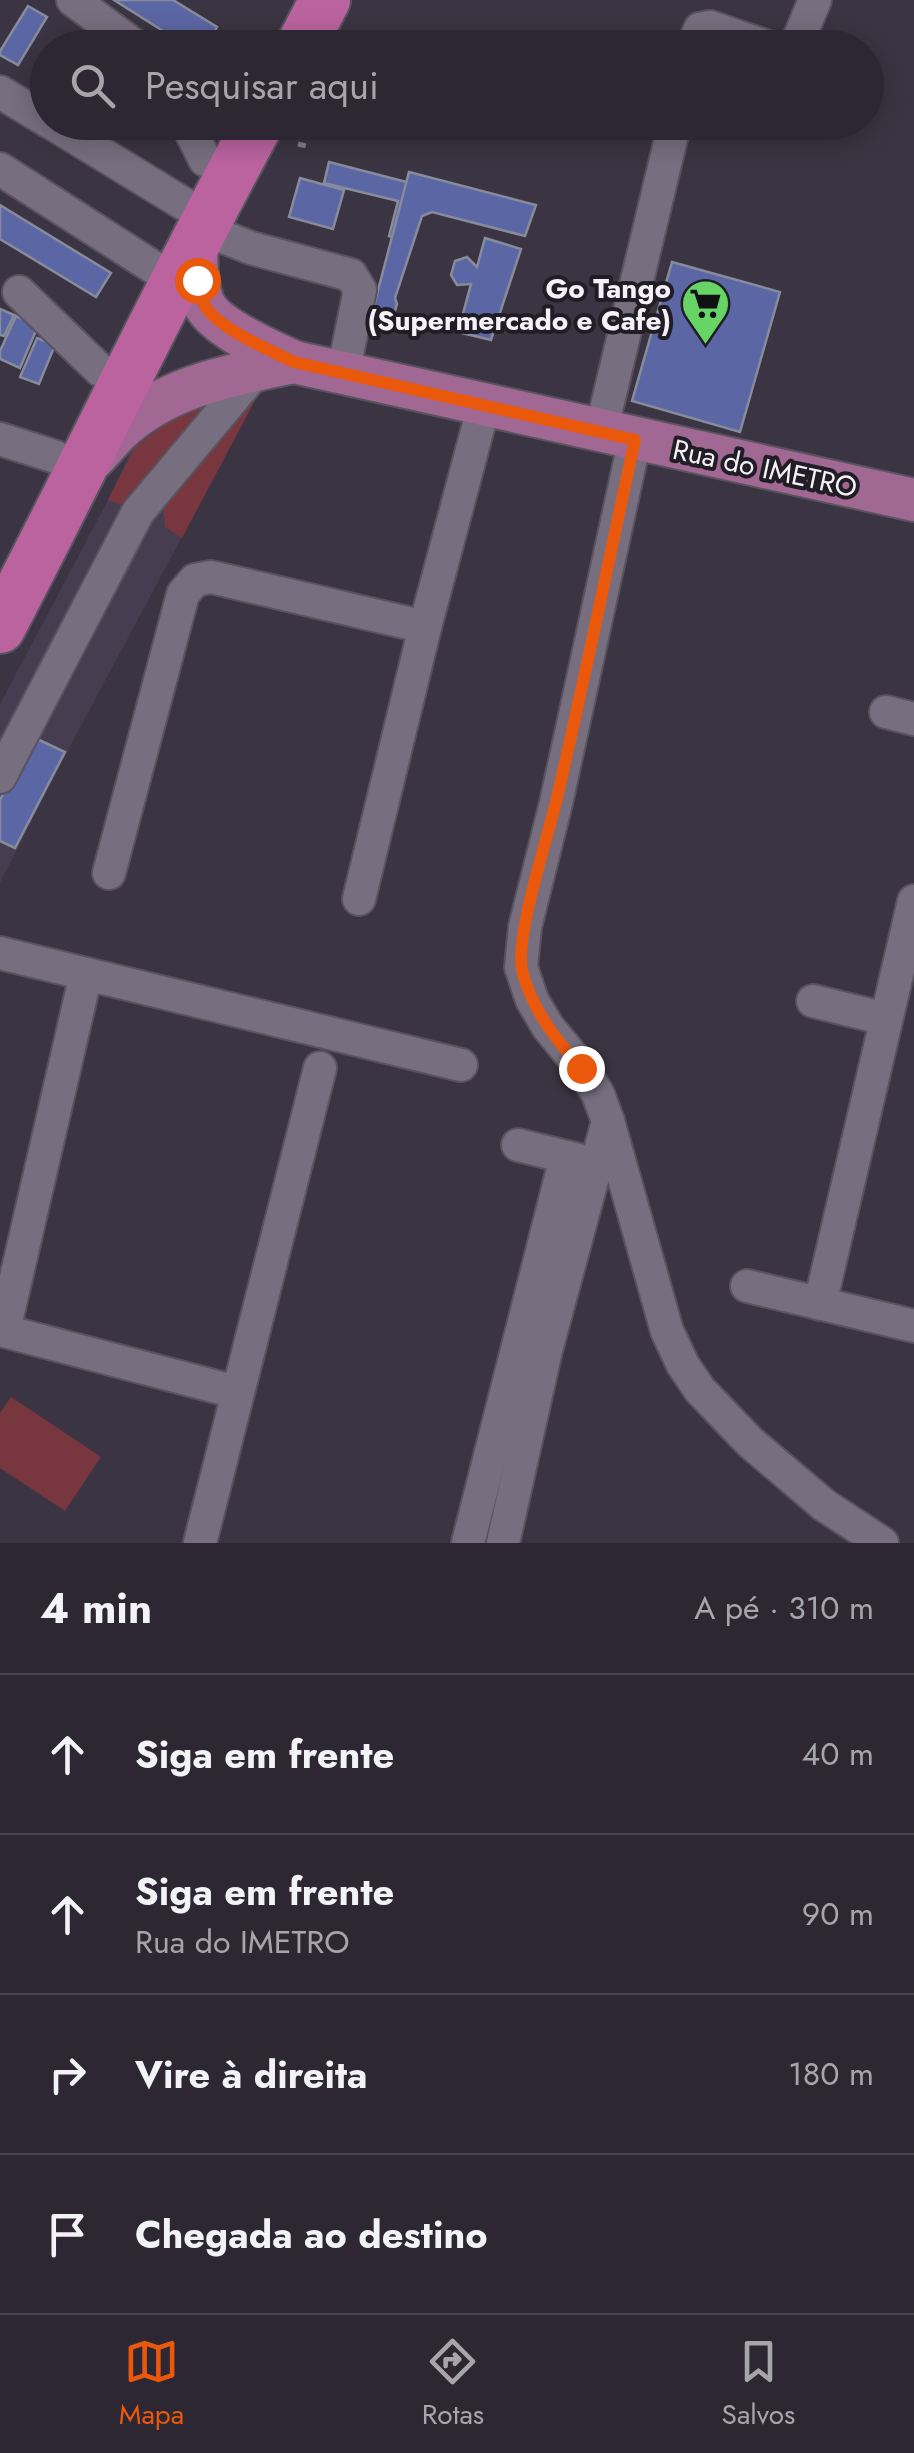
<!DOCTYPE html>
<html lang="pt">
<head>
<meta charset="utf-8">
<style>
  :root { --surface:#2c2732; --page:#38333e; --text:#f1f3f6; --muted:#a6a5ac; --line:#48444d; --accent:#ea580c }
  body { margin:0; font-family:Jost,sans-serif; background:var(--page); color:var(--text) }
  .stop { position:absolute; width:30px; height:30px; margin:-22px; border:8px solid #ea580c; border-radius:50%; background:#fff }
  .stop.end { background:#ea580c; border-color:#fff; box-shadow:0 2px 10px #0008 }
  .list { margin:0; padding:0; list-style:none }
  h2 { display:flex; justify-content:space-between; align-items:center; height:130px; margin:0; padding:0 40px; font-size:42px }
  h2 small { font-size:32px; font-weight:400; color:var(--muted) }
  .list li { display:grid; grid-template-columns:65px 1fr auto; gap:30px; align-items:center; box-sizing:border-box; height:160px; padding:0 40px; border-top:2px solid var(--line) }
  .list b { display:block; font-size:38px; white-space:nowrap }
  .list p { margin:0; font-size:32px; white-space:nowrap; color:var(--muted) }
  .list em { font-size:32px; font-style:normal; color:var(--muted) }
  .icon { flex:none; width:55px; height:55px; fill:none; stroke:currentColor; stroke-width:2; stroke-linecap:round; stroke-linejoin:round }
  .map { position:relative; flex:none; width:914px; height:1543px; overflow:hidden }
  .search { position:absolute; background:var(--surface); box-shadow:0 5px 25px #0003; left:30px; right:30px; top:30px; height:110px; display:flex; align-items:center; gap:25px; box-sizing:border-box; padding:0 35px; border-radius:55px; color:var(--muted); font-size:38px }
  .sheet { height:770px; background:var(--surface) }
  nav { display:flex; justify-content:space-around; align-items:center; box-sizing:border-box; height:140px; border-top:2px solid var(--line); background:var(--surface); font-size:28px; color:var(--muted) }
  nav a { display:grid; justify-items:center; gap:5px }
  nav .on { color:var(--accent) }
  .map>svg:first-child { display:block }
</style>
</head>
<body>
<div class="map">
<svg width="914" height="1543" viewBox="0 0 914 1543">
  <rect width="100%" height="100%" fill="#3b3442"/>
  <!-- built -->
  <polygon fill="#473d50" points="261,389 67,752 0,883 0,704 108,500 133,446 178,415"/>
  <!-- green -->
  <g fill="#78363f">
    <polygon points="261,389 182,538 165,527 163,503"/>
    <polygon points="236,392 133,509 108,500 135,447 178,415"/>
    <polygon points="11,1397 101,1457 65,1511 0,1468 0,1413"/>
  </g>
  <!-- building -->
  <g fill="#5b66a4" stroke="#878b9b" stroke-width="2.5">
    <polygon points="114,0 173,0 217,27 205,48 190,48"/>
    <polygon points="28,6 47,17 18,65 0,55 0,51"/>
    <polygon points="329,162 418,185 404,240 389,236 398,201 324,183"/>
    <polygon points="409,172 536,205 525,236 432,212 422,216 395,298 397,304 390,327 370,321"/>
    <polygon points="300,178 344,190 333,229 289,217"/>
    <polygon points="0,205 111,273 96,297 0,239"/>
    <polygon points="485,238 521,249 491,340 458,332 471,284 457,285 451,275 455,261 467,257 477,267"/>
    <polygon points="672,262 780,292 740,432 632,401"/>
    <polygon points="0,309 14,315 4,336 0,335"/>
    <polygon points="16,316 38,326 20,368 0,359 0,351"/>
    <polygon points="37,338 55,345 39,384 20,377"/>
    <polygon points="33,737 65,752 15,848 0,841 0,800"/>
  </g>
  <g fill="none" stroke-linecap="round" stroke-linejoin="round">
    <defs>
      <g id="minor">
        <polyline points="73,0 138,48"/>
        <polyline points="692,48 700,29 710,27 771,48"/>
        <polyline points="795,48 815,0"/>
        <polyline points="0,92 48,121"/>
        <polyline points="50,122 184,204"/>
        <polyline points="186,122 205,160"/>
        <polyline points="0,169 153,267"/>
        <polyline points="201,228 251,248 351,275 360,290 343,373"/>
        <polyline points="19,292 100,370"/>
        <polyline points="601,431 675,122"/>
        <polyline points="0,439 56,457"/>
        <polyline points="635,439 556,803 525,927 521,967 532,1000 548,1027 581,1067 598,1094 608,1121 667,1331 683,1365 700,1390 750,1442 824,1505 882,1543"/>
        <polyline points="886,712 914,719"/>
        <polyline points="0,777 138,512 257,370"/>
        <polyline points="109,873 183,594 195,580 211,577 425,627"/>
        <polyline points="359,899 425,627 484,405"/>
        <polyline points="0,953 461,1065"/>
        <polyline points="813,1001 886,1019"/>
        <polyline points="518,1145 587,1162"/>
        <polyline points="747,1286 914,1326"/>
        <polyline points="820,1304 914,901"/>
        <polyline points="0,1330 236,1392"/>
        <polyline points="4,1330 86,974"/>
        <polyline points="200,1543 320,1068"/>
        <polyline points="468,1543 566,1157"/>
        <polyline points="503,1543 546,1350 608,1121"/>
      </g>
      <g id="major">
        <path d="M 196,240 C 197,261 195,282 203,302 C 214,328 269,350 294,362 L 914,500"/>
        <path d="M 93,459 C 102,450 111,439 120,430 C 169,385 232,375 294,362"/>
      </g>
      <g id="highway">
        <polyline points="300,48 325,0"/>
        <path d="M 0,628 C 88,460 168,289 259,122"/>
      </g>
    </defs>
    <!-- minor casing -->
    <use href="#minor" stroke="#59535f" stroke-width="36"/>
    <!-- major casing -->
    <use href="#major" stroke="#59535f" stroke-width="46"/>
    <!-- highway casing -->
    <use href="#highway" stroke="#59535f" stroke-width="54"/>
    <!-- path -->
    <polyline stroke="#837d89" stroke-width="5" stroke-dasharray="8 8" stroke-linecap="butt" points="298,144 310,147"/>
    <!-- minor -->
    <use href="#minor" stroke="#776f7f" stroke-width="32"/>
    <!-- major -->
    <use href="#major" stroke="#a06892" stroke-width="42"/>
    <!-- highway -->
    <use href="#highway" stroke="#bb639f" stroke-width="50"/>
  </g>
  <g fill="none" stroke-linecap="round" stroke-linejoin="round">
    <!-- route -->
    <path stroke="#ea580c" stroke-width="12" d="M 197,280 C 199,287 201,297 204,304 C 215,327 271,351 294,362 L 635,440 C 608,562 584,684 555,806 C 546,842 515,939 522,970 C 531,1008 556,1040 581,1068"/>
  </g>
  <!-- icons -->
  <defs>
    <symbol id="supermarket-pin" viewBox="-11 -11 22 30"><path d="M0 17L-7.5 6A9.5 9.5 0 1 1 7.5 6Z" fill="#67d466" stroke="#201d24"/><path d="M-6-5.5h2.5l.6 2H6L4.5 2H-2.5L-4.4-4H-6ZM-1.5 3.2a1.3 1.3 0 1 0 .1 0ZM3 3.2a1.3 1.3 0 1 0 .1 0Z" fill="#111"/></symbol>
  </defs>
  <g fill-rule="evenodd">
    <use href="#supermarket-pin" x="678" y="276" width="55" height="75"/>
  </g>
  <g text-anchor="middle" stroke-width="8" stroke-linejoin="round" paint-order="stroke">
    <!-- poi labels -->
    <g font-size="28" font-weight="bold" fill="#f5f1fa" stroke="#201d24" text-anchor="end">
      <text x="671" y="298">Go Tango<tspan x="671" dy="32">(Supermercado e Cafe)</tspan></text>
    </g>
    <!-- street labels -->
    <g font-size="28" fill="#f5f1fa" stroke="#201d24">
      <text transform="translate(765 468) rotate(12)" y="10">Rua do IMETRO</text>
    </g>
  </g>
</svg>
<div class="stop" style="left:197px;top:280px"></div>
<div class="stop end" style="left:581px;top:1068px"></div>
<div class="search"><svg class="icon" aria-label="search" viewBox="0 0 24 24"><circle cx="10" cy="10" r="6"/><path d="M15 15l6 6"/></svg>Pesquisar aqui</div>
</div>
<section class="sheet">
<h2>4 min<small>A pé · 310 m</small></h2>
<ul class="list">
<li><svg class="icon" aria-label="ahead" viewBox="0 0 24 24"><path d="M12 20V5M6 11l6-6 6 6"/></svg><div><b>Siga em frente</b></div><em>40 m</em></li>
<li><svg class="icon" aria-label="ahead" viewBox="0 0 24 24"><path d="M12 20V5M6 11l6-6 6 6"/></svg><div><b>Siga em frente</b><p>Rua do IMETRO</p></div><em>90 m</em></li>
<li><svg class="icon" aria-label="right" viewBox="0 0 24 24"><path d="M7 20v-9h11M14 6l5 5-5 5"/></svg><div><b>Vire à direita</b></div><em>180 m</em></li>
<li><svg class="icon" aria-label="arrive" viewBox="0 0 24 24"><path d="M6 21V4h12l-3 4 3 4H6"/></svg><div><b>Chegada ao destino</b></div></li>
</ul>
</section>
<nav>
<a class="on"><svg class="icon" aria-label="map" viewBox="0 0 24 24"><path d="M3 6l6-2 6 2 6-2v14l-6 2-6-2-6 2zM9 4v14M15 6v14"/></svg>Mapa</a>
<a><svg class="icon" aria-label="directions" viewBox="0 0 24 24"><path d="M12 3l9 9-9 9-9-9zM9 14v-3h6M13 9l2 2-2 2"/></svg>Rotas</a>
<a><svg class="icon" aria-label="saved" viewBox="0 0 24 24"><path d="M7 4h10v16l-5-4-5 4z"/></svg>Salvos</a>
</nav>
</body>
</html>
